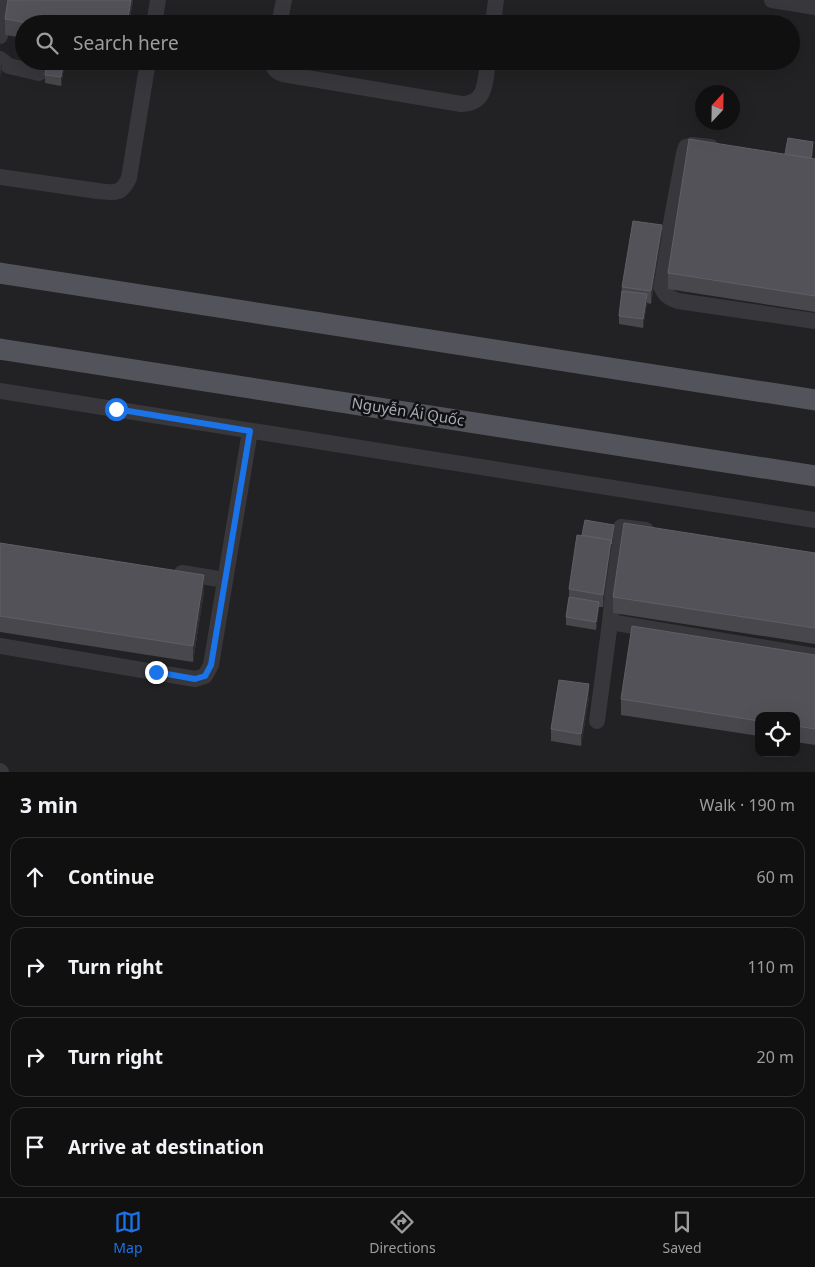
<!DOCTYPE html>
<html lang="en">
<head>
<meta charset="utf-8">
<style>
  :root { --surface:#101011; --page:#19191a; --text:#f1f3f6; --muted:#9c9d9f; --line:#303031; --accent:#1a73e8 }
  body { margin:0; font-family:"Noto Sans",sans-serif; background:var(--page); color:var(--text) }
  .controls { position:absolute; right:15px; bottom:15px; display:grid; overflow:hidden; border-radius:10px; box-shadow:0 5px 20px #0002 }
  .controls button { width:45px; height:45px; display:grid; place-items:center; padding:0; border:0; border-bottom:1px solid var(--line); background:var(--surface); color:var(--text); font:25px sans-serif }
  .compass { position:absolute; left:695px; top:85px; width:45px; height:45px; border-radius:50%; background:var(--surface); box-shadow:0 5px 20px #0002; rotate:22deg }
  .stop { position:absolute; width:15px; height:15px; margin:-11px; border:4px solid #1a73e8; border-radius:50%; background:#fff }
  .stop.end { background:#1a73e8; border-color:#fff; box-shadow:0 1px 5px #0008 }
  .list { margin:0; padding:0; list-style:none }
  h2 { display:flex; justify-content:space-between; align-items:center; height:65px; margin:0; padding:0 20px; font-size:21px }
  h2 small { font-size:16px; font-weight:400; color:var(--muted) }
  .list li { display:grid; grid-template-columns:32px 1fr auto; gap:15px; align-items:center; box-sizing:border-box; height:80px; margin:0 10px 10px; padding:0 10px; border:1px solid var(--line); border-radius:15px }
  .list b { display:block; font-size:19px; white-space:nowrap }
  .list em { font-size:16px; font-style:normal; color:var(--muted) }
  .icon { flex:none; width:28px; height:28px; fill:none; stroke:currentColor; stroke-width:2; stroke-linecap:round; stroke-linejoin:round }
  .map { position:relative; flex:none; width:815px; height:772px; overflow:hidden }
  .search { position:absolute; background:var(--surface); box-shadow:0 5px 20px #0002; left:15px; right:15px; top:15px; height:55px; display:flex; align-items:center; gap:12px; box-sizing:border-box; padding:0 18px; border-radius:28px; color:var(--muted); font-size:19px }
  .sheet { height:425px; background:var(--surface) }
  nav { display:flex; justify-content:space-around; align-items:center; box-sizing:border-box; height:70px; border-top:1px solid var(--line); background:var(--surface); font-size:14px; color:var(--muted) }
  nav a { display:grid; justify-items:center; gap:2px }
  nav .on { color:var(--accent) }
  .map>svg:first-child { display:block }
</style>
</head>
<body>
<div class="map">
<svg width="815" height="772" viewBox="0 0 815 772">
  <rect width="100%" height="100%" fill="#161617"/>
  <!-- built -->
  <path fill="#222224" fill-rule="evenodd" d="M 0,0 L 815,0 L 815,772 L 0,772 ZM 24,24 L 791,24 L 791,61 L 24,61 ZM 702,92 L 732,92 L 732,122 L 702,122 ZM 759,716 L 796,716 L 796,753 L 759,753 Z"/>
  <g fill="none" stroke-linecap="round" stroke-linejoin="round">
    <!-- minor -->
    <g stroke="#37373c" stroke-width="16">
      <polyline points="772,0 815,7"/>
      <polyline points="154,24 158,0"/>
      <polyline points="279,24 284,0"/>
      <polyline points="493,24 496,0"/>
      <polyline points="0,36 5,0"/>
      <polyline points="0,59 9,66 39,73"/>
      <path d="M 272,61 C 273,69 276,72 283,74 L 461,104 C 487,104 485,81 488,61"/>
      <path d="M 711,147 L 692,145 L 686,147 L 684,153 L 660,282 C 663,294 667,297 678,301 L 815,321"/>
      <path d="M 0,177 L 98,191 C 115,193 121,195 129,178 L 148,61"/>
      <polyline points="0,391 815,520"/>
      <polyline points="182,573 225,580"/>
      <polyline points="610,622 815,656"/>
      <polyline points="0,646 195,679 205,676 211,665 250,431"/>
      <polyline points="597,721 610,622 619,533 621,527 646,530"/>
      <polyline points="0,771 1,772"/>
    </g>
    <!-- major -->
    <g stroke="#53545b" stroke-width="21">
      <polyline points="0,273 815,400"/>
      <polyline points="0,349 815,476"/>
    </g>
  </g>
  <!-- wall -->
  <g fill="#47474c">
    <polygon points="8,0 133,0 129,24 24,24 24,38 5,35 5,19"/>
    <polygon points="65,61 61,86 45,83 45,75"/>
    <polygon points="813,150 812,158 815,159 815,312 668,289 668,273 785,154"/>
    <polygon points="662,238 651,304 647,303 643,328 619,324 619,316 622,287"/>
    <polygon points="614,533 603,607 599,607 596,630 566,625 566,617 569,599 569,589 582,535"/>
    <polygon points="0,543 204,591 193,662 0,632"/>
    <polygon points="815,553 815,644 613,613 613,597"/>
    <polygon points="815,655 815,745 796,742 796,716 759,716 759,736 621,715 621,699"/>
    <polygon points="589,697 581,746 551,741 551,729"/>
  </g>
  <!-- shaded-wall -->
  <g fill="#2f2f32">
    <polygon points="131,0 133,0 129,24 127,24"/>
    <polygon points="2,61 2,69 0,78 0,70"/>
    <polygon points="64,61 65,61 61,86 61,77"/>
    <polygon points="813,142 813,150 809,174 809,166"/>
    <polygon points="662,225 662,238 651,304 651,291"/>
    <polygon points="647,294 647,303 643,328 643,319"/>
    <polygon points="614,525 614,533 603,607 603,595"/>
    <polygon points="204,575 204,591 193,662 193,646"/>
    <polygon points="599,602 599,610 596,630 596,622"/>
    <polygon points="589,684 589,697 581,746 581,734"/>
  </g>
  <!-- building -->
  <g fill="#525258" stroke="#5f6066">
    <polygon points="8,0 131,0 127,24 34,24 5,19"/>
    <polygon points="47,61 64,61 61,77 45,75"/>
    <polygon points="788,138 813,142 811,158 785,154"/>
    <polygon points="689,139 815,159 815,296 668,273"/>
    <polygon points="633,221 662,225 651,291 622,287"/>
    <polygon points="622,291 647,294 643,319 619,316"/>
    <polygon points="585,520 614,525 611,544 611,540 582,535"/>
    <polygon points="624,523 815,553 815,628 613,597"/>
    <polygon points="577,535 611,540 603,595 569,589"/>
    <polygon points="0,543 204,575 193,646 0,616"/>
    <polygon points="569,597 599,602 596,622 566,617"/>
    <polygon points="632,626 815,655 815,729 796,726 796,716 759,716 759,721 621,699"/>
    <polygon points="559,680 589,684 581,734 551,729"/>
  </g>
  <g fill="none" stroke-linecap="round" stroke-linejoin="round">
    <!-- route -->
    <polyline stroke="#1a73e8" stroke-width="6" points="116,409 250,431 211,665 205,676 195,679 156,672"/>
  </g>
  <g text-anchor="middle" stroke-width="5" stroke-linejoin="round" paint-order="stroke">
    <!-- street labels -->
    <g font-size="15" fill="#a8abb7" stroke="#111112">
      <text transform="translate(408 412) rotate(9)" y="5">Nguyễn Ái Quốc</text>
    </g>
  </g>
</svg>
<div class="controls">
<button><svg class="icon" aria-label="locate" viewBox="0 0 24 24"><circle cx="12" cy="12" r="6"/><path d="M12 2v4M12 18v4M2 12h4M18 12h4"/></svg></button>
</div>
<svg class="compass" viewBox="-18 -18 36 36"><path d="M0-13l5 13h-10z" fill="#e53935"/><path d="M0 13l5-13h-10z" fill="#9c9d9f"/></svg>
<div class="stop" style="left:116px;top:409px"></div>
<div class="stop end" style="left:156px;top:672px"></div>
<div class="search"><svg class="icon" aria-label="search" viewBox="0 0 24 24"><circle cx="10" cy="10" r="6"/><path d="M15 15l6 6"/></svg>Search here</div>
</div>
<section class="sheet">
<h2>3 min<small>Walk · 190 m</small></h2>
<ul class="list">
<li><svg class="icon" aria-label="ahead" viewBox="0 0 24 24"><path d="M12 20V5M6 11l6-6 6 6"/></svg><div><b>Continue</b></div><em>60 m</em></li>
<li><svg class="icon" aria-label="right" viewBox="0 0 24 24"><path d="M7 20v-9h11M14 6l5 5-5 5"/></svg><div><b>Turn right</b></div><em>110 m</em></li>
<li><svg class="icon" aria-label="right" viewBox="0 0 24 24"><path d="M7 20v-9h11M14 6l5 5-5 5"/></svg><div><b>Turn right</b></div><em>20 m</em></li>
<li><svg class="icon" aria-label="arrive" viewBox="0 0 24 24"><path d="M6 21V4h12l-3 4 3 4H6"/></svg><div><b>Arrive at destination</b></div></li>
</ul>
</section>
<nav>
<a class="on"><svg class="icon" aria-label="map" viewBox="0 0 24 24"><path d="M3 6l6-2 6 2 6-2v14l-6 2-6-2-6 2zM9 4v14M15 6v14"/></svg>Map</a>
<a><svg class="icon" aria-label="directions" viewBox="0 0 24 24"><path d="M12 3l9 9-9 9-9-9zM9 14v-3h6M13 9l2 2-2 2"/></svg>Directions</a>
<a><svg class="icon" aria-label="saved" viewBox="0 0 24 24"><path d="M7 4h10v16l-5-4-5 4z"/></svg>Saved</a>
</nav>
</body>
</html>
